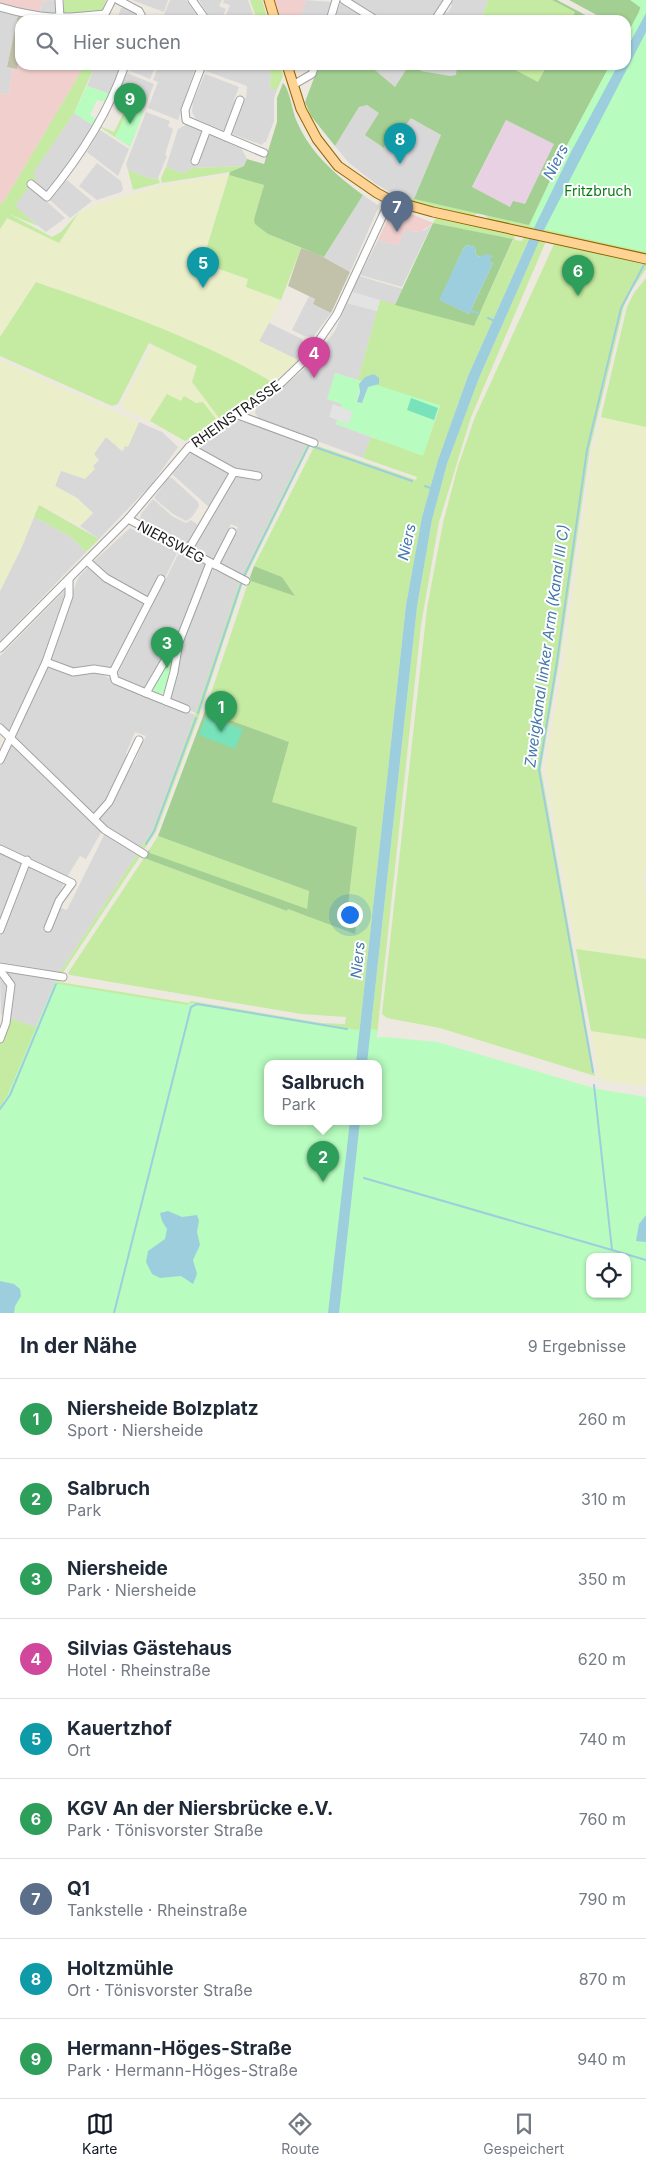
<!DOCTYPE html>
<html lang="de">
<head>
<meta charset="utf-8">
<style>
  :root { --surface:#fff; --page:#f6f6f7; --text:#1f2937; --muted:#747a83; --line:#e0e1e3; --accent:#111827 }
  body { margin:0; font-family:Inter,sans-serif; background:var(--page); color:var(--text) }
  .controls { position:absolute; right:15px; bottom:15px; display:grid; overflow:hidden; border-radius:10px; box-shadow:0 1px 4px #0004 }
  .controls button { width:45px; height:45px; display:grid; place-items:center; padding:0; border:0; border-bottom:1px solid var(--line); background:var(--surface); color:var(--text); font:25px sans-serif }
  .you { position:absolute; left:349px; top:914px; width:18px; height:18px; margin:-12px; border:4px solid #fff; border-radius:50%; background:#1a73e8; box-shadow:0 0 0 8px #1a73e833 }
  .badge { display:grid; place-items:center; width:32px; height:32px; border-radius:50%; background:var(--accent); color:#fff; font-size:16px; font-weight:700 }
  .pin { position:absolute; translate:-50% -41px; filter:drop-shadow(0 1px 2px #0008) }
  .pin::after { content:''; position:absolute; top:26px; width:18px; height:15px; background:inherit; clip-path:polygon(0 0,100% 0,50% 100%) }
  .popup { position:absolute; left:264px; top:1060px; width:118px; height:65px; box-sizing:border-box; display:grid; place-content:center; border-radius:10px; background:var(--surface); filter:drop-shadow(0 1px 4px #0005); font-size:16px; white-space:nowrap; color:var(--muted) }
  .popup b { font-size:19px; color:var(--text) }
  .popup::after { content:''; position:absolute; left:50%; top:100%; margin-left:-10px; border:10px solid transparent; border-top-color:var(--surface) }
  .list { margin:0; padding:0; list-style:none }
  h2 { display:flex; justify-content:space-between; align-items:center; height:65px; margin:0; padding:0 20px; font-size:21px }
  h2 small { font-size:16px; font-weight:400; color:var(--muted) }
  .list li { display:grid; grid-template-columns:32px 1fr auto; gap:15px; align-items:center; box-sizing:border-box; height:80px; padding:0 20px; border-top:1px solid var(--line) }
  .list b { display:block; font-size:19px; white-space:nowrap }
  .list p { margin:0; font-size:16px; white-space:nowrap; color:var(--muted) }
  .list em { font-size:16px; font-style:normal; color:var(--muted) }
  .icon { flex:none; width:28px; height:28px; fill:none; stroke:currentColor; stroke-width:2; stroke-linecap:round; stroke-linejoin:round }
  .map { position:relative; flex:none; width:646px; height:1313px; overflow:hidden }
  .search { position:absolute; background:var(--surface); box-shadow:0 1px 4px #0004; left:15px; right:15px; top:15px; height:55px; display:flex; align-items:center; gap:12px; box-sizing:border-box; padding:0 18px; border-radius:15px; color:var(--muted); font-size:19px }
  .sheet { height:785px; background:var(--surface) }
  nav { display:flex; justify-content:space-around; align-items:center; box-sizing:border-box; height:70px; border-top:1px solid var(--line); background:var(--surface); font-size:14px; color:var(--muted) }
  nav a { display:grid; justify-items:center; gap:2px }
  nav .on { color:var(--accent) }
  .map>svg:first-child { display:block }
</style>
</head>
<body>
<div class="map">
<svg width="646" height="1313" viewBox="0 0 646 1313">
  <rect width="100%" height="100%" fill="#ede9e0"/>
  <!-- residential -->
  <g fill="#d9d8d8">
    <polygon points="57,0 57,14 41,14 40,2"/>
    <polygon points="132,0 168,0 164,12"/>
    <polygon points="170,0 186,0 200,20 162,20"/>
    <polygon points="199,0 222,0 219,6 226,9 221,20 211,20"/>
    <polygon points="224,0 248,0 255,20 224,20 230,5 223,3"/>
    <polygon points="306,0 331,2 325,20 303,20 301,14"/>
    <polygon points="351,0 445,0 432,20 382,20"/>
    <polygon points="452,0 488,0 481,20 438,20 444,11 448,13 452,5 449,2"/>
    <polygon points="341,2 343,3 370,20 333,20"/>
    <polygon points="121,8 126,8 136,13 137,20 117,20"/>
    <polygon points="0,11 18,15 7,67 13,68 8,95 0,93"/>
    <polygon points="95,65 121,65 110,94 87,86"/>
    <polygon points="129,65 156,65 150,79 128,70"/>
    <polygon points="159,65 196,65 178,120 148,108 158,82 153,80"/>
    <polygon points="208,65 270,65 271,81 269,86 277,90 274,98 274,121 266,142 264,142 262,145 229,133 243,97 246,98 247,86 206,71"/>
    <polygon points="369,65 409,65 395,87"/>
    <polygon points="415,65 457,65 456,76 451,76 421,71"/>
    <polygon points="127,73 154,84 145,107 117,97"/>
    <polygon points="205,74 239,87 234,100 238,102 225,131 196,119 192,112 193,102"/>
    <polygon points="367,105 380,113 384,147 390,133 398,136 411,117 441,135 414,199 388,191 376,184 349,163 335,146 359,107"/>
    <polygon points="146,112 170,121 168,126 173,129 165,155 167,156 158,178 151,179 128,170 126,164"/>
    <polygon points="74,113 94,126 76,155 45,192 33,181 36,177 32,174"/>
    <polygon points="186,125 240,146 247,159 244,166 193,168 183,173 166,167 178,129"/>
    <polygon points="100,130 129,149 118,176 87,152"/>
    <polygon points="97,163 121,181 123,189 121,192 97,200 79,186"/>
    <polygon points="67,180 92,201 70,218 50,200"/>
    <polygon points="29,185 65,218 46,232 14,206"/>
    <polygon points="363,195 379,206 350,272 324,257"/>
    <polygon points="432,224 402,287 360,275 378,240 398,245 404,230 416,232 425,230"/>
    <polygon points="359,276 403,289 395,305 352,292"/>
    <polygon points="309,296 315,299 313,304 331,313 313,337 304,336 292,330"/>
    <polygon points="347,303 377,311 358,380 335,373 328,399 342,404 336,424 371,437 363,458 260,420 255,413 256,409 308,366 335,331"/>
    <polygon points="269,323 302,339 306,350 298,360 259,341"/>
    <polygon points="238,420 308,442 242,577 220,566 219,561 238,527 231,524 215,559 210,561 190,550 233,476 251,472 225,465 201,449 203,443"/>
    <polygon points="139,422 162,432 178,447 147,491 146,490 99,539 80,526 93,513 77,498 55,486 61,470 95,469 93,466 94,454 106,437 122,451 125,445 128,446"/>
    <polygon points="193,451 228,471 230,476 211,509 172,474"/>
    <polygon points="168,478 172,478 198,502 199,506 192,517 186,521 173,514 154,498"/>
    <polygon points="153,499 172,516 186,523 191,520 198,525 186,546 143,525 140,520 141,514"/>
    <polygon points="34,517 70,536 86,552 0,641 0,591"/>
    <polygon points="130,528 178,551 164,580 148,598 107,577 93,562"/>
    <polygon points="180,551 206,565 179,632 143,689 116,677"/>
    <polygon points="89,566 145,603 117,663 111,667 75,670 56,664 51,660 51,654 78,578"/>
    <polygon points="213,569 240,581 196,713 172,703 170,698 185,635"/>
    <polygon points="64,591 68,596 45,662 9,735 0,724 0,656"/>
    <polygon points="51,667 75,673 91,670 195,715 153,830 140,849 108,830 99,821 99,816 111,803 129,764 134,763 146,736 135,732 126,753 128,758 108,801 96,813 91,814 14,739 43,679 41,678 44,671"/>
    <polygon points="12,745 102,831 86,859 80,856 67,877 0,845 0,766"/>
    <polygon points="105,833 138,853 60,972 0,962 0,936 26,868 28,866 64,883 49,918 58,907 67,910"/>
    <polygon points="0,851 20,861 22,864 0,921"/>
    <polygon points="3,970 57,978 36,1027 9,1018 13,999 14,982"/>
    <polygon points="0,974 9,986 4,1014 1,1015"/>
  </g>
  <!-- commercial -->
  <g fill="#f0cfcd">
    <polygon points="0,0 57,0 40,2 41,14 0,4"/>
    <polygon points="275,0 306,0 301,14 303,20 281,20"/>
    <polygon points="20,55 20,65 71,68 72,65 85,65 3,203 0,203 0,93 8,95 13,68 17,69"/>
    <polygon points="392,210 414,215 433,223 420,232 404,231 398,245 378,240"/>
  </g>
  <!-- industrial -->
  <polygon fill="#e7d1e2" points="506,120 555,144 525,204 510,207 472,188"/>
  <!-- construction -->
  <g fill="#c2c2ab">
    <polygon points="18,15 34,20 20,20 20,55 17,69 7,67"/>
    <polygon points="301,248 318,254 350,272 331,313 313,304 315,299 288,286"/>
  </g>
  <!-- farmland -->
  <g fill="#eaeec9">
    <polygon points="229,175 202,263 249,279 246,287 281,300 259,341 298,360 283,374 272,382 193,343 98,304 36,282 0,337 0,229 7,218 59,243 79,212 104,202 160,186"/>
    <polygon points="152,345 197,366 192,382 219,418 216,419 203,402 181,401 167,394 150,421 124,410 122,404"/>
    <polygon points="0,360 139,422 128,447 125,446 123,451 125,453 106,437 94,454 99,460 93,466 95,469 85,479 61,471 55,486 77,498 93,513 80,526 39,505 22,547 0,591"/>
    <polygon points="601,417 646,427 646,871 643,871 646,894 646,959 576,949 545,768 563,662 593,449"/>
    <polygon points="591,1031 646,1039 646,1087 602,1080 599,1077"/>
  </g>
  <!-- grass -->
  <g fill="#c4eba1">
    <polygon points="64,0 106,0 102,11 64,13"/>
    <polygon points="250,0 262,0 268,20 257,20"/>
    <polygon points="488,0 552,0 575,12 571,20 481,20"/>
    <polygon points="646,32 646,269 631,291 624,306 590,448 559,662 541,769 595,1076 440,1028 387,1018 382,1014 427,608 443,523 458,466 475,417 555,242 549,234 471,417 439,522 421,625 374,1063 367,1063 417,607 432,520 447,464 479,378 545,228"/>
    <polygon points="85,65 95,65 74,113 33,173 36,177 15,206 38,226 9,214 52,237 61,232 79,212 59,243 7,218 0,229 0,203 3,203"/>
    <polygon points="270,65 280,65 283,76 277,90 269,87 271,81"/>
    <polygon points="506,65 547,65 538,82"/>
    <polygon points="610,65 618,65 535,226 468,376 438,460 422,517 406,605 356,1063 268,1063 268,1121 0,1122 0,1042 9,1018 36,1027 57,978 59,982 189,1003 191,1001 321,1023 345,1024 346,1017 301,1014 70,975 68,973 144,858 287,911 288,909 355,933 346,924 357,827 271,802 289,742 205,711 250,577 252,581 294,595 282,577 254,566 315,445 416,480 417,477 363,458 371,437 423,455 440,406 373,384 379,383 379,379 374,374 361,381 358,380 380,300 474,326 513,240 433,223 436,217 514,233 515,240 522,241 527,229 490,221 485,215 529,224 565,149"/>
    <polygon points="113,100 130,106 115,137 100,127 102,122 102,127 114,132 126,108 114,102 112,106 111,105"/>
    <polygon points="244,166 230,172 162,183 161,178 166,167 183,173 193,168"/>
    <polygon points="128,170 151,179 158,178 160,183 133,190"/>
    <polygon points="229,175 264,185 254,219 268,234 301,248 281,300 246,287 248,279 202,263"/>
    <polygon points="401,196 478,213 472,217 401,198"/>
    <polygon points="646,278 646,427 601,417 627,307 634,293"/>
    <path d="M 36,282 C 116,310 199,339 272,382 L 243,405 L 219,418 L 192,382 L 197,366 L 149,343 L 118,404 L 112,406 L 0,356 L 0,337 Z"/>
    <path d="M 167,394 L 181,401 L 184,396 L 196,403 L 203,402 L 216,419 C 209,424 190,440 185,441 L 150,421 Z"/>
    <polygon points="308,442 311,443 245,578 242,577"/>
    <polygon points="39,505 99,539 86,552 70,536 34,517"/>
    <polygon points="240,581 243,583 198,719 156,832 143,851 140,849 153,830 195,715"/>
    <polygon points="158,836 309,891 307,910 150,853 149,850"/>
    <polygon points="138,853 141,855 62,974 60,972"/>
    <polygon points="576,949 646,959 646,1039 591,1031"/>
  </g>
  <!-- forest -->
  <g fill="#a3cf92" fill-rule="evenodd">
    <polygon points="552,0 557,0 595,20 571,20 575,12"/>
    <polygon points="569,0 633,0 641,7 639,11 641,12 632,29 630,28 628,32 626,20 606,20"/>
    <path d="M 319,65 L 369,65 L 395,87 L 409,65 L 415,65 L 421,71 L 451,76 L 456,75 L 457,65 L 506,65 L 538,82 L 547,65 L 610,65 L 565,149 L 529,225 L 414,199 L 441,135 L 411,118 L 398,136 L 390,133 L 384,148 L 365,135 L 379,113 L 367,105 L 359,107 L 335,146 L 311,116 L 305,102 ZM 506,120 L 554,144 L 525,204 L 513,201 L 510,207 L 472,187 Z"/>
    <path d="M 283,83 C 290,90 292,111 297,122 C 311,154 336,175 363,195 L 324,257 L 268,234 L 255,224 L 254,219 L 264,185 L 229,175 L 230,172 L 244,166 L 247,159 L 264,164 L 277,122 L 277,98 Z"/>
    <path d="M 433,223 L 513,239 L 474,326 L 395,305 ZM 467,245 L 475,247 L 476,255 L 493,263 L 469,314 L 440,300 L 463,249 Z"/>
    <polygon points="254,566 282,577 295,596 251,581 250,577"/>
    <polygon points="205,711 289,742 272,802 357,827 346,924 356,927 355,934 288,909 287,911 144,858 149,850 150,853 307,909 309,891 158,836"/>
  </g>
  <!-- park -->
  <g fill="#b8fcbf" fill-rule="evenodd">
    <polygon points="630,0 646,0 646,252 529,226 564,151 610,65 626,65 626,36 641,8"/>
    <polygon points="87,86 110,94 106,102 97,100 90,115 97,120 94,126 74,113"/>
    <polygon points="130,106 144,111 130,147 115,137"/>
    <polygon points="335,373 361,381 357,402 362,403 368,387 373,384 440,405 423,456 336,424 342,404 327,399"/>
    <polygon points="176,649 166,692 157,694 152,688 173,650"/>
    <path d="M 56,980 L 58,984 L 188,1005 L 190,1003 L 344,1028 L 359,1030 L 360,1027 L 377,1030 L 377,1038 L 385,1037 L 437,1042 L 597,1089 L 646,1097 L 646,1313 L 0,1313 L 0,1107 L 8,1094 ZM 268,1063 L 378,1063 L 378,1121 L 268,1121 ZM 590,1257 L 627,1257 L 627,1294 L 590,1294 Z"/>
  </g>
  <!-- pitch -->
  <g fill="#78e2bb">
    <polygon points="411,398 438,408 434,420 407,410"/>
    <polygon points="206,716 243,729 235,749 199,735"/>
  </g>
  <!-- parking -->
  <g fill="#e3e3e3">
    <polygon points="352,292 380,300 377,311 347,303"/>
    <polygon points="333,404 353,412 348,424 329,417"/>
  </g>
  <!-- water -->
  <g fill="#9dcede">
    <polygon points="646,13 646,32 545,228 479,378 447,464 432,520 417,607 367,1063 356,1063 406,605 422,517 438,460 468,376 535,226 571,152 618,65 626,65 626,50"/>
    <polygon points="467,245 475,247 476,255 480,257 485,254 493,256 489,261 493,263 469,314 439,300 463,249"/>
    <polygon points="374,374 379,378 379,384 368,387 362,403 357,402 360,392 359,384 365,377"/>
    <polygon points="350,1121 360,1121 339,1313 328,1313"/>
    <polygon points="168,1211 182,1217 197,1215 199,1221 197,1232 200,1245 193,1260 197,1274 193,1284 181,1276 160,1278 152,1274 146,1262 148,1251 165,1239 167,1229 162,1221 160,1213"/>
    <polygon points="646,1215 646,1242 636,1241 639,1224"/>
    <polygon points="0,1281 14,1284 20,1289 21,1296 15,1306 14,1313 0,1313"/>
  </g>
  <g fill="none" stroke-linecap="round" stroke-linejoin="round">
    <!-- stream -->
    <g stroke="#9dcede" stroke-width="2">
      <polyline points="470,310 479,314"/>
      <polyline points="488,318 495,321"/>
      <polyline points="425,486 433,489"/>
      <polyline points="244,576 309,445 412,481"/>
      <polyline points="198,713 241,584"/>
      <polyline points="146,844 154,831 196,718"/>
      <polyline points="593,1072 539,770 556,668 587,450 621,308 645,263"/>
      <polyline points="594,1085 612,1250 646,1260"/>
      <polyline points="0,1109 10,1095 56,984"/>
      <polyline points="364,1178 612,1250"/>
      <polyline points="114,1313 191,1007 197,1004 347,1029"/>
    </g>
    <defs>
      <g id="minor">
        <polyline points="59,0 60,18"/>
        <polyline points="118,0 139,11 142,17 141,20"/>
        <polyline points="192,0 206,20"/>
        <polyline points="344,0 376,20"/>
        <path d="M 0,7 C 42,19 61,19 105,14 L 112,0"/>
        <polyline points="330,20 336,0"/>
        <polyline points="435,20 448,0"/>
        <polyline points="202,65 185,110 186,120 264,153"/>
        <polyline points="293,85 312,74 315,65"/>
        <polyline points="226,137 240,100"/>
        <polyline points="195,161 207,129"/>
        <path d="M 31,184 L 47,197 C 80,157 108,114 125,65"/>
        <polyline points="238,415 314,443"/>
        <polyline points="189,447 234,472 258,476"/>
        <polyline points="128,519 246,581"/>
        <polyline points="187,552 234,472"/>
        <polyline points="87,561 106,578 149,602"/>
        <polyline points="215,565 232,532"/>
        <polyline points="0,648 128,519 189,447 279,385 307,358 337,314 390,200"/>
        <polyline points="46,662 73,672 94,669 113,672 161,579"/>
        <polyline points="113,672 115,680 146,693 171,650 179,642"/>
        <polyline points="146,693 166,701 174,672 179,642 210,563"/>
        <polyline points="166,701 186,709"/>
        <polyline points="0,728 105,830 144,854"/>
        <polyline points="0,760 46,662 69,596 69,579"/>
        <polyline points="94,819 109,802 139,740"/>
        <polyline points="0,849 72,883 59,901 48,928"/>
        <polyline points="0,930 27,860"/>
        <polyline points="0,967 63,977"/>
        <polyline points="0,970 11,985 6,1023 0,1039"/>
      </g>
      <g id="major">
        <polyline points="269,0 275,20"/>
        <polyline points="287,65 301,109 317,139 338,166 377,193 390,200 433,212 646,259"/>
      </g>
    </defs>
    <!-- minor casing -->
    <use href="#minor" stroke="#a2a2a2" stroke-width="9"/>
    <!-- major casing -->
    <use href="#major" stroke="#926500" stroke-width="11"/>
    <!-- minor -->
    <use href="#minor" stroke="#fff" stroke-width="7"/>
    <!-- major -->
    <use href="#major" stroke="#ffd393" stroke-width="9"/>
  </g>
  <g text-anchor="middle" stroke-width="4" stroke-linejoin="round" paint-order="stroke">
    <!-- park labels -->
    <g font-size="14" fill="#057c12" stroke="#fff">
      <text x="598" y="196">Fritzbruch</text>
    </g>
    <!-- street labels -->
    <g font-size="14" fill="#1b1b1b" stroke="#fff">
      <text transform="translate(236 414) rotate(-35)" y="5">RHEINSTRASSE</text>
      <text transform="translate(171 542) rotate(28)" y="5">NIERSWEG</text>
    </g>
    <!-- water labels -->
    <g font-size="15" font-style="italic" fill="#4477ae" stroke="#fff">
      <text transform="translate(556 162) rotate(-63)" y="5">Niers</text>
      <text transform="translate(407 542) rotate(-77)" y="5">Niers</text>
      <text transform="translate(547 646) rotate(-82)" y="5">Zweigkanal linker Arm (Kanal III C)</text>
      <text transform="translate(358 960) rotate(-84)" y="5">Niers</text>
    </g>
  </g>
</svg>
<div class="controls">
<button><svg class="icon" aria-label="locate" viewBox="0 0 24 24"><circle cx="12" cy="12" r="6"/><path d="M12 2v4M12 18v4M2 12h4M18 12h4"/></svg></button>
</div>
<div class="you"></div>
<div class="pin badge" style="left:221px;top:732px;background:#2e9e5b">1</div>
<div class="pin badge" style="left:323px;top:1182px;background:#2e9e5b">2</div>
<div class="popup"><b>Salbruch</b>Park</div>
<div class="pin badge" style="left:167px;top:668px;background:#2e9e5b">3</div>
<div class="pin badge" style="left:314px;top:378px;background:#d1479c">4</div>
<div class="pin badge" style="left:203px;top:288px;background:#0f9aa8">5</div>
<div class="pin badge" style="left:578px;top:296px;background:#2e9e5b">6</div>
<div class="pin badge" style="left:397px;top:232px;background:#5c6f8a">7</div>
<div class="pin badge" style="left:400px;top:164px;background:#0f9aa8">8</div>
<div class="pin badge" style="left:130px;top:124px;background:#2e9e5b">9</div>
<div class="search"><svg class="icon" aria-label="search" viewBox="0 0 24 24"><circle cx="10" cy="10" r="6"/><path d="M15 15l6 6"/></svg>Hier suchen</div>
</div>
<section class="sheet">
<h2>In der Nähe<small>9 Ergebnisse</small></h2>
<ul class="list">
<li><span class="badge" style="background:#2e9e5b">1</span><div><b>Niersheide Bolzplatz</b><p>Sport · Niersheide</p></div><em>260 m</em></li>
<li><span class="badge" style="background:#2e9e5b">2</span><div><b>Salbruch</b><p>Park</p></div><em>310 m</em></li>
<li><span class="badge" style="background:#2e9e5b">3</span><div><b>Niersheide</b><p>Park · Niersheide</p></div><em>350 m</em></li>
<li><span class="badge" style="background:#d1479c">4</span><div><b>Silvias Gästehaus</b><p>Hotel · Rheinstraße</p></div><em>620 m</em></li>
<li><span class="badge" style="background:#0f9aa8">5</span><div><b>Kauertzhof</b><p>Ort</p></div><em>740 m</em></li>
<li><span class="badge" style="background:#2e9e5b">6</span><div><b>KGV An der Niersbrücke e.V.</b><p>Park · Tönisvorster Straße</p></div><em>760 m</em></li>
<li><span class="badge" style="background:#5c6f8a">7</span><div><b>Q1</b><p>Tankstelle · Rheinstraße</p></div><em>790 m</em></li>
<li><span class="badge" style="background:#0f9aa8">8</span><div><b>Holtzmühle</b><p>Ort · Tönisvorster Straße</p></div><em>870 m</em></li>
<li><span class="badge" style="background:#2e9e5b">9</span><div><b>Hermann-Höges-Straße</b><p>Park · Hermann-Höges-Straße</p></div><em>940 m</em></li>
</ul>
</section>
<nav>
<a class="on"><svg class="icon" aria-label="map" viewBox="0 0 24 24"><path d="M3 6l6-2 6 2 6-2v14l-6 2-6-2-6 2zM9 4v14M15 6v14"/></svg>Karte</a>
<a><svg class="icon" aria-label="directions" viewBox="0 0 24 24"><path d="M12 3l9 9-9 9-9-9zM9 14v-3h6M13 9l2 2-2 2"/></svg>Route</a>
<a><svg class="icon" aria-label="saved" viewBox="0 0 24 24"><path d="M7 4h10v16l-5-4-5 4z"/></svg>Gespeichert</a>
</nav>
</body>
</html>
